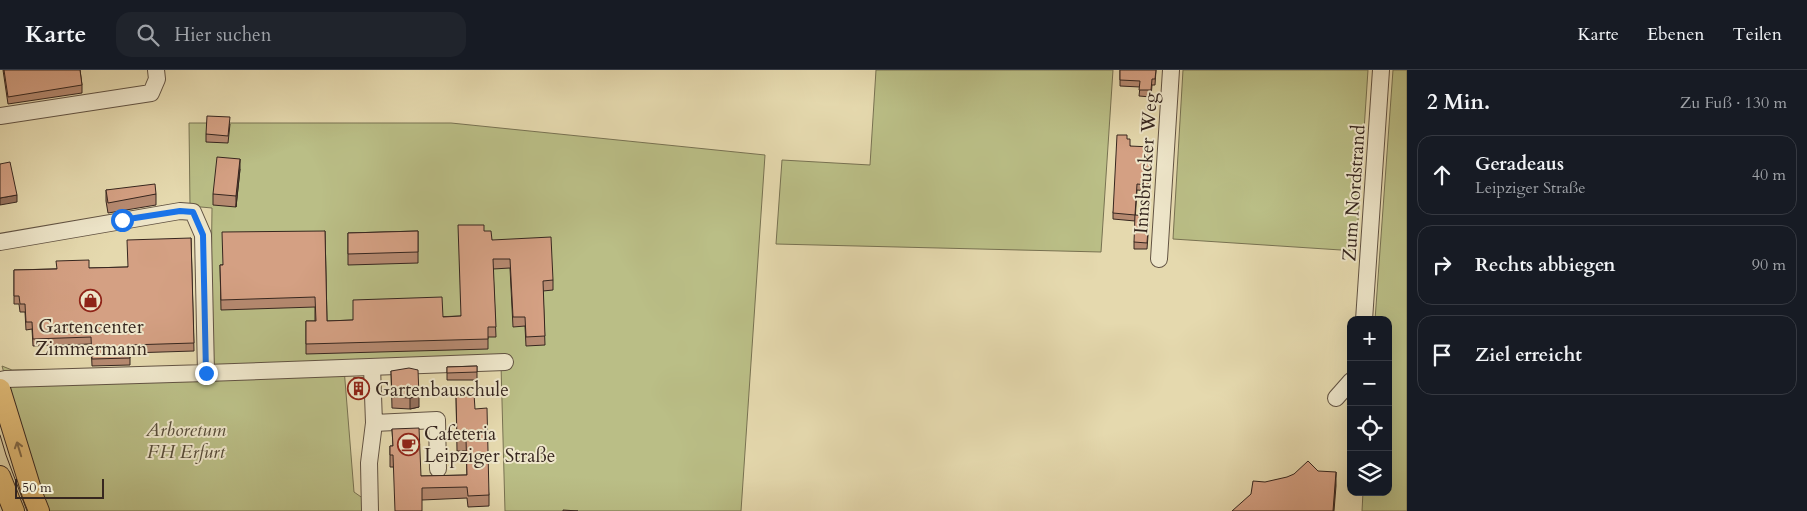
<!DOCTYPE html>
<html lang="de">
<head>
<meta charset="utf-8">
<style>
  :root { --surface:#171b24; --page:#20242c; --text:#f1f3f6; --muted:#9ea1a6; --line:#363941 }
  body { margin:0; font-family:Cardo,serif; background:var(--page); color:var(--text) }
  .controls { position:absolute; right:15px; bottom:15px; display:grid; overflow:hidden; border-radius:10px; box-shadow:0 5px 20px #0002 }
  .controls button { width:45px; height:45px; display:grid; place-items:center; padding:0; border:0; border-bottom:1px solid var(--line); background:var(--surface); color:var(--text); font:25px sans-serif }
  .scale { position:absolute; left:15px; bottom:12px; width:89px; box-sizing:border-box; padding-left:5px; border:2px solid #36261f; border-top:0; font-size:14px; line-height:18px; white-space:nowrap; color:#36261f; -webkit-text-stroke:4px #eee6ca; paint-order:stroke }
  .stop { position:absolute; width:15px; height:15px; margin:-11px; border:4px solid #1a73e8; border-radius:50%; background:#fff }
  .stop.end { background:#1a73e8; border-color:#fff; box-shadow:0 1px 5px #0008 }
  .list { margin:0; padding:0; list-style:none }
  h2 { display:flex; justify-content:space-between; align-items:center; height:65px; margin:0; padding:0 20px; font-size:21px }
  h2 small { font-size:16px; font-weight:400; color:var(--muted) }
  .list li { display:grid; grid-template-columns:32px 1fr auto; gap:15px; align-items:center; box-sizing:border-box; height:80px; margin:0 10px 10px; padding:0 10px; border:1px solid var(--line); border-radius:15px }
  .list b { display:block; font-size:19px; white-space:nowrap }
  .list p { margin:0; font-size:16px; white-space:nowrap; color:var(--muted) }
  .list em { font-size:16px; font-style:normal; color:var(--muted) }
  .icon { flex:none; width:28px; height:28px; fill:none; stroke:currentColor; stroke-width:2; stroke-linecap:round; stroke-linejoin:round }
  .map { position:relative; flex:none; width:1407px; height:441px; overflow:hidden }
  header { display:flex; align-items:center; gap:30px; box-sizing:border-box; height:70px; padding:0 25px; background:var(--surface); border-bottom:1px solid var(--line) }
  header strong { font-size:24px }
  nav { display:flex; gap:28px; margin-inline-start:auto; font-size:18px }
  .search { width:350px; height:45px; background:var(--page); display:flex; align-items:center; gap:12px; box-sizing:border-box; padding:0 18px; border-radius:15px; color:var(--muted); font-size:19px }
  main { display:flex }
  aside { flex:1; background:var(--surface) }
  .map>svg:first-child { display:block }
</style>
</head>
<body>
<header>
<strong>Karte</strong>
<div class="search"><svg class="icon" aria-label="search" viewBox="0 0 24 24"><circle cx="10" cy="10" r="6"/><path d="M15 15l6 6"/></svg>Hier suchen</div>
<nav><a>Karte</a><a>Ebenen</a><a>Teilen</a></nav>
</header>
<main>
<div class="map">
<svg width="1407" height="441" viewBox="0 0 1407 441">
  <rect width="100%" height="100%" fill="#e5d9ae"/>
  <filter id="stains"><feTurbulence type="fractalNoise" baseFrequency=".004" numOctaves="4"/><feColorMatrix values="0 0 0 0 .2 0 0 0 0 .09 0 0 0 0 .02 0 0 0 .5 -.17"/></filter>
  <radialGradient id="worn" r=".72"><stop offset=".6" stop-color="#630" stop-opacity="0"/><stop offset="1" stop-color="#630" stop-opacity=".3"/></radialGradient>
  <!-- green -->
  <g fill="#babe86" stroke="#787252">
    <polygon points="876,0 1113,0 1101,182 776,174 782,90 870,95"/>
    <polygon points="1183,0 1368,0 1356,181 1173,169"/>
    <polygon points="1393,0 1407,0 1407,441 1362,441 1363,422 1388,422 1388,250 1375,250"/>
    <polygon points="189,53 451,53 765,85 741,441 505,441 501,295 344,298 354,422 364,429 364,441 47,441 34,408 2,296 12,300 195,298 210,301 212,138 190,136"/>
  </g>
  <g fill="none" stroke-linecap="round" stroke-linejoin="round">
    <defs>
      <g id="minor">
        <polyline points="0,46 151,23 157,9 156,0"/>
        <polyline points="0,172 180,141 193,142 203,165 206,303 6,309 0,310"/>
        <polyline points="1159,189 1171,0"/>
        <polyline points="1364,250 1381,0"/>
        <polyline points="372,297 374,353 437,350 438,399"/>
        <polyline points="206,303 505,292"/>
        <polyline points="1336,328 1351,311"/>
        <polyline points="370,441 369,393 374,353"/>
      </g>
      <g id="major">
        <polyline points="0,319 33,426 39,441"/>
        <polyline points="0,406 14,441"/>
      </g>
    </defs>
    <!-- minor casing -->
    <use href="#minor" stroke="#625343" stroke-width="18"/>
    <!-- major casing -->
    <use href="#major" stroke="#36261f" stroke-width="22"/>
    <!-- minor -->
    <use href="#minor" stroke="#eee6ca" stroke-width="16"/>
    <!-- major -->
    <use href="#major" stroke="#e2bc77" stroke-width="20"/>
    <!-- tram -->
    <polyline stroke="#36261f" stroke-width="1" points="0,365 6,385 27,441"/>
  </g>
  <!-- wall -->
  <g fill="#b68a71" stroke="#36261f">
    <polygon points="3,0 80,0 82,15 82,23 8,34"/>
    <polygon points="1120,0 1156,0 1155,15 1152,15 1151,27 1139,26 1140,17 1120,16"/>
    <polygon points="230,54 228,73 206,72 206,64"/>
    <polygon points="1127,69 1130,76 1151,83 1148,121 1137,120 1135,151 1113,149 1113,143"/>
    <polygon points="240,99 236,137 213,135 213,124"/>
    <polygon points="106,120 156,124 156,135 108,143 106,131"/>
    <polygon points="1149,152 1147,179 1134,179 1134,172"/>
    <polygon points="325,161 327,251 461,246 484,161 492,170 553,210 553,220 543,221 545,275 526,276 525,256 513,257 510,198 493,199 496,267 488,267 488,279 306,284 306,251 315,251 315,237 221,240 220,195 222,195"/>
    <polygon points="418,161 418,193 348,195 348,163"/>
    <polygon points="191,168 194,281 130,283 130,295 92,296 91,274 33,276 32,259 26,260 25,242 20,242 19,234 14,234 14,200 127,197"/>
    <polygon points="477,296 477,310 447,310 447,297"/>
    <polygon points="391,301 419,337 410,339 392,338"/>
    <rect x="354" y="308" width="9" height="18"/>
    <polygon points="456,324 475,339 489,425 489,436 468,437 467,428 422,430 393,397 390,397 390,376 393,376 392,359 421,406 467,405 466,381 457,381"/>
  </g>
  <!-- shaded-wall -->
  <g fill="#94705c" stroke="#36261f">
    <polygon points="240,89 240,99 236,137 236,126"/>
    <polygon points="17,125 17,132 0,135 0,128"/>
    <polygon points="419,326 419,337 410,339 410,328"/>
    <polygon points="1336,402 1336,416 1334,441 1333,441"/>
  </g>
  <!-- building -->
  <g fill="#d4a083" stroke="#36261f">
    <polygon points="4,0 80,0 82,15 8,27"/>
    <polygon points="1120,0 1156,0 1155,9 1152,9 1151,20 1139,20 1140,11 1120,10"/>
    <polygon points="207,46 230,47 228,66 206,64"/>
    <polygon points="1117,65 1127,65 1127,69 1130,69 1130,76 1151,77 1148,115 1137,114 1135,145 1113,143"/>
    <polygon points="217,87 240,89 236,126 213,124"/>
    <polygon points="10,92 17,125 0,128 0,94"/>
    <polygon points="155,114 156,124 108,133 106,120"/>
    <polygon points="1135,145 1149,146 1147,173 1134,172"/>
    <polygon points="458,155 484,155 484,161 491,161 492,170 551,167 553,210 543,211 545,266 526,267 525,247 513,247 510,189 493,189 496,257 488,257 488,269 306,274 306,251 316,251 315,227 221,230 220,195 223,195 222,162 325,161 327,251 353,250 353,230 442,227 443,247 461,246"/>
    <polygon points="418,161 418,182 348,184 348,163"/>
    <polygon points="191,168 194,273 129,275 130,288 92,289 91,267 33,269 32,252 26,252 25,234 20,234 19,226 14,226 14,200 57,199 56,191 89,190 89,198 128,197 127,170"/>
    <polygon points="477,296 477,302 447,303 447,297"/>
    <polygon points="409,298 418,300 419,326 410,328 392,327 391,301"/>
    <rect x="354" y="308" width="9" height="14"/>
    <polygon points="456,324 474,324 475,339 487,338 489,425 468,426 467,417 422,418 422,441 395,441 393,385 390,385 390,376 393,376 392,359 419,358 421,406 467,405 466,369 457,370"/>
    <polygon points="1308,391 1318,401 1336,402 1333,441 1232,441 1251,424 1253,411 1265,412 1287,407 1294,404"/>
    <polygon points="563,440 578,441 563,441"/>
  </g>
  <!-- one-way arrows -->
  <defs><path id="oneway-shaft" d="M-6 0H5M1.5-3L5.5 0L1.5 3" fill="none" stroke-width="1.6" stroke-linecap="round" stroke-linejoin="round" transform="scale(1.25)"/></defs>
  <use stroke="#836a47" href="#oneway-shaft" transform="translate(19 379) rotate(-107)"/>
  <g fill="none" stroke-linecap="round" stroke-linejoin="round">
    <!-- route -->
    <polyline stroke="#1a73e8" stroke-width="6" points="122,150 180,141 193,142 203,165 206,303"/>
  </g>
  <!-- icons -->
  <defs>
    <symbol id="shop-ring" viewBox="-11 -11 22 22"><circle r="9.5" fill="#eee6ca" stroke="#8f2418" stroke-width="1.5"/><path d="M-5-2.5h2.3a2.7 3.5 0 0 1 5.4 0H5L5.5 6h-11ZM-1.5-2.5h3a1.5 2.3 0 0 0-3 0Z" fill="#8f2418"/></symbol>
    <symbol id="building-ring" viewBox="-11 -11 22 22"><circle r="9.5" fill="#eee6ca" stroke="#8f2418" stroke-width="1.5"/><path d="M-4-6H4V6H1V3H-1V6H-4ZM-2.5-4.3h1.7v1.8h-1.7ZM.8-4.3h1.7v1.8H.8ZM-2.5-1h1.7V.8h-1.7ZM.8-1h1.7V.8H.8Z" fill="#8f2418"/></symbol>
    <symbol id="cafe-ring" viewBox="-11 -11 22 22"><circle r="9.5" fill="#eee6ca" stroke="#8f2418" stroke-width="1.5"/><path d="M-5.5-4.5H6V0H3Q3 3.5 0 3.5H-2.5Q-5.5 3.5-5.5 0ZM3-3.2v2h1.7v-2ZM-6 4.5H4V6H-6Z" fill="#8f2418"/></symbol>
  </defs>
  <g fill-rule="evenodd">
    <use href="#shop-ring" x="78" y="218" width="25" height="25"/>
    <use href="#building-ring" x="346" y="306" width="25" height="25"/>
    <use href="#cafe-ring" x="396" y="362" width="25" height="25"/>
  </g>
  <g text-anchor="middle" stroke-width="4" stroke-linejoin="round" paint-order="stroke">
    <!-- street labels -->
    <g font-size="19" fill="#36261f" stroke="#eee6ca">
      <text transform="translate(1145 93) rotate(-86)" y="7">Innsbrucker Weg</text>
      <text transform="translate(1353 123) rotate(-86)" y="7">Zum Nordstrand</text>
    </g>
    <!-- poi labels -->
    <g font-size="19" fill="#36261f" stroke="#eee6ca" text-anchor="start">
      <text x="91" y="263" text-anchor="middle">Gartencenter<tspan x="91" dy="22">Zimmermann</tspan></text>
      <text x="375" y="326">Gartenbauschule</text>
      <text x="424" y="370">Cafeteria<tspan x="424" dy="22">Leipziger Straße</tspan></text>
    </g>
    <!-- park labels -->
    <g font-size="19" font-style="italic" fill="#574c39" stroke="#eee6ca">
      <text x="186" y="366">Arboretum<tspan x="186" dy="22">FH Erfurt</tspan></text>
    </g>
  </g>
  <rect width="100%" height="100%" filter="url(#stains)"/>
  <rect width="100%" height="100%" fill="url(#worn)"/>
</svg>
<div class="controls">
<button>+</button>
<button>−</button>
<button><svg class="icon" aria-label="locate" viewBox="0 0 24 24"><circle cx="12" cy="12" r="6"/><path d="M12 2v4M12 18v4M2 12h4M18 12h4"/></svg></button>
<button><svg class="icon" aria-label="layers" viewBox="0 0 24 24"><path d="M12 4l9 5-9 5-9-5zM3 14l9 5 9-5"/></svg></button>
</div>
<div class="scale">50 m</div>
<div class="stop" style="left:122px;top:150px"></div>
<div class="stop end" style="left:206px;top:303px"></div>
</div>
<aside>
<h2>2 Min.<small>Zu Fuß · 130 m</small></h2>
<ul class="list">
<li><svg class="icon" aria-label="ahead" viewBox="0 0 24 24"><path d="M12 20V5M6 11l6-6 6 6"/></svg><div><b>Geradeaus</b><p>Leipziger Straße</p></div><em>40 m</em></li>
<li><svg class="icon" aria-label="right" viewBox="0 0 24 24"><path d="M7 20v-9h11M14 6l5 5-5 5"/></svg><div><b>Rechts abbiegen</b></div><em>90 m</em></li>
<li><svg class="icon" aria-label="arrive" viewBox="0 0 24 24"><path d="M6 21V4h12l-3 4 3 4H6"/></svg><div><b>Ziel erreicht</b></div></li>
</ul>
</aside>
</main>
</body>
</html>
